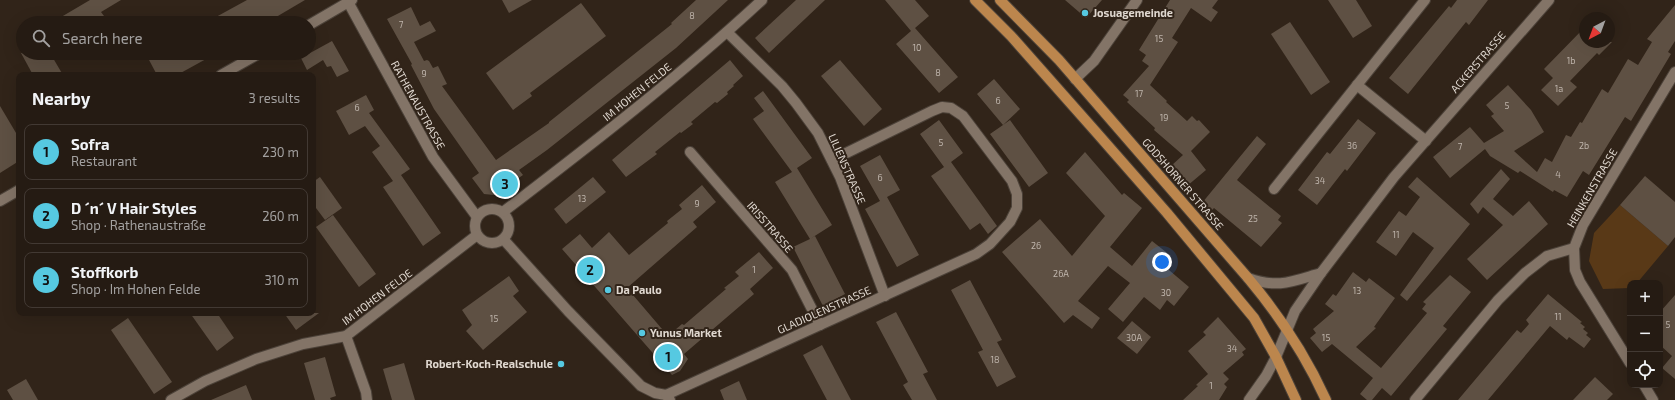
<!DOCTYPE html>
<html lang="en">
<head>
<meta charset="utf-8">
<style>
  :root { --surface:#251b13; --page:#2d241c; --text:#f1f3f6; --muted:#a3a1a0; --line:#423933; --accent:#56c9e1 }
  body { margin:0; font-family:"Exo 2",sans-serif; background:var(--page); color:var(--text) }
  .controls { position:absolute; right:12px; bottom:12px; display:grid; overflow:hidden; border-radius:8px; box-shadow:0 4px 16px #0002 }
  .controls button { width:36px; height:36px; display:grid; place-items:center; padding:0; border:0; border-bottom:1px solid var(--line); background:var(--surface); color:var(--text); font:20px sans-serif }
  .compass { position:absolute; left:1579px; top:12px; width:36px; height:36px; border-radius:50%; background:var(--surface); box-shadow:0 4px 16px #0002; rotate:221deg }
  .you { position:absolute; left:1162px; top:262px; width:14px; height:14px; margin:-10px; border:3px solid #fff; border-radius:50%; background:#1a73e8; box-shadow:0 0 0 6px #1a73e833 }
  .badge { display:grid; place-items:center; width:26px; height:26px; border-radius:50%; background:var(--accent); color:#111; font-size:13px; font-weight:700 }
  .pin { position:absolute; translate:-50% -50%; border:2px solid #fff; box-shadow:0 1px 4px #0006 }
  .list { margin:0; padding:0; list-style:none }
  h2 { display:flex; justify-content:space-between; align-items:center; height:52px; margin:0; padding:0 16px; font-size:17px }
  h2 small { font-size:13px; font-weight:400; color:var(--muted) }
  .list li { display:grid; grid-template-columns:26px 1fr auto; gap:12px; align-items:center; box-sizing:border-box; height:56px; margin:0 8px 8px; padding:0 8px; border:1px solid var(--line); border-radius:8px }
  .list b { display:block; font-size:15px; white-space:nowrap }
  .list p { margin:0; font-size:13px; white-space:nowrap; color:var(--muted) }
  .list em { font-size:13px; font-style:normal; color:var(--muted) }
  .icon { flex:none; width:22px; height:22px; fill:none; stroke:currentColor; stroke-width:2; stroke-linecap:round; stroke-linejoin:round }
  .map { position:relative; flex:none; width:1675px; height:400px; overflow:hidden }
  .search { position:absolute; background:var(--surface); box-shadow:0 4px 16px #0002; left:16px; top:16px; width:300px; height:44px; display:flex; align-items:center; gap:10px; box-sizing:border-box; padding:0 14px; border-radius:22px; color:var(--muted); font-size:15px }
  .panel { position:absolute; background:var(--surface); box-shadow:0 4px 16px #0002; left:16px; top:72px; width:300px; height:244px; border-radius:8px }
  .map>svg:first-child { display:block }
</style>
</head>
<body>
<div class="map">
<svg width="1675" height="400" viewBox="0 0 1675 400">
  <rect width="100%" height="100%" fill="#312419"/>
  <!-- green -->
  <polygon fill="#593917" points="1620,205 1668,246 1637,283 1630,283 1630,288 1603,289 1589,261 1594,233"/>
  <!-- building -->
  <g fill="#5e5043">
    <polygon points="90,0 121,0 101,12 104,16 99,19 102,23 51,23"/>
    <polygon points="247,0 305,0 266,23 205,23"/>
    <polygon points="502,0 532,0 509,13"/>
    <polygon points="696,0 728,0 676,48 547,150 519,170 523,175 494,195 484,194 472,178 479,173 434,109 411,65 412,64 387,19 411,7 420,26 430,21 436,31 414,42 424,61 427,60 429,61 433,68 438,66 447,84 442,86 496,160 549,123 549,122 672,24 671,23"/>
    <polygon points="796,0 825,0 769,53 755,38"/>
    <polygon points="885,0 915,0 929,16 915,28 958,77 939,93 896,44 911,31"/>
    <polygon points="1065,0 1102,0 1086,18"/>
    <polygon points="1170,0 1218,0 1212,8 1218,12 1211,22 1191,8 1172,38 1178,42 1150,85 1167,101 1166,102 1187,121 1192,116 1197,121 1199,120 1210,132 1191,151 1206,170 1187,186 1171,166 1183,155 1154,130 1155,128 1127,102 1129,100 1123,95 1149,66 1142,61 1146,55 1139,50"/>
    <polygon points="1328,0 1356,0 1372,26 1353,38"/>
    <polygon points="1457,0 1488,0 1469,25 1466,22 1408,94 1389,78 1449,6 1451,8"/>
    <polygon points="581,3 606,36 530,93 532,96 513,110 486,73"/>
    <polygon points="1675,5 1675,41 1668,52 1671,54 1631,121 1625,117 1589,175 1583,171 1567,197 1554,190 1553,192 1520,171 1518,173 1490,156 1485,149 1450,178 1433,157 1470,127 1484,143 1504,131 1491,116 1494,114 1486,105 1508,85 1531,110 1544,132 1514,151 1537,172 1545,158 1552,162 1566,135 1571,137 1580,122 1582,123 1602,89 1608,93 1628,59 1638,65 1652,42 1647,39"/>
    <polygon points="1290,22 1330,82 1311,95 1271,34"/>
    <polygon points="1585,27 1585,42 1612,42 1599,55 1597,53 1570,81 1577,87 1558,106 1541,90 1553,78 1544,69"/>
    <polygon points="332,41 349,71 337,77 331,66 327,67 323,60 307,70 301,58"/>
    <polygon points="21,53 50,53 63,75 33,75"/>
    <polygon points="158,53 217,53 177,75 157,75 148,58"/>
    <polygon points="730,60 743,76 733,85 734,86 727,92 728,94 717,103 715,102 691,122 693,124 681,133 680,132 655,152 657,154 626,177 612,160"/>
    <polygon points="840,60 882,109 864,126 821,76"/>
    <polygon points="994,79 1020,109 1003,125 1010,120 1048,173 1029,187 990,134 1003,125 977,94"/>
    <polygon points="763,91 812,158 797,168 832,225 810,239 815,236 845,294 823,306 793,247 810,239 775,182 792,172 753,119 764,111 754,98"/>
    <polygon points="366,95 374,110 369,113 410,169 401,175 441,233 423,246 383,187 393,181 372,152 380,146 365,126 349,135 336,111"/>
    <polygon points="0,106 19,138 19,161 0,173"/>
    <polygon points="1358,119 1376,133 1347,171 1345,169 1317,205 1298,190 1327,152 1330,154"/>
    <polygon points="939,120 963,153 951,162 997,226 988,234 980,223 970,230 931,176 944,167 920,134"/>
    <polygon points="1257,136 1266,144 1237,180 1281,216 1278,220 1282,223 1261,247 1214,208 1209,213 1202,203"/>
    <polygon points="1085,152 1122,195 1124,193 1142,208 1110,247 1132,266 1152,241 1171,256 1163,265 1189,287 1174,306 1167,300 1160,310 1144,297 1123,322 1108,309 1130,283 1108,266 1078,301 1100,318 1092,329 1073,315 1064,323 1002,252 1040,219 1072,256 1105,216 1066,173"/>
    <polygon points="880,155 900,190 887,197 919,255 897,267 865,209 880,201 860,166"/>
    <polygon points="1501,169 1510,179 1493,199 1513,216 1529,201 1548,224 1487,280 1467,259 1503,225 1483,207 1478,214 1470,204"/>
    <polygon points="1645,176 1675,202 1675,237 1668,246 1620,205"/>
    <polygon points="320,177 342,208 325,220 313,204 313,182"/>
    <polygon points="593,177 606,192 566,224 554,209"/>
    <polygon points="1417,177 1470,224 1407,301 1400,295 1434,248 1413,232 1396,256 1376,242 1399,211 1406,216 1420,197 1408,187"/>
    <polygon points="702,185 716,202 693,222 697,227 627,288 668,336 682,324 684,325 726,289 724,288 739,276 735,272 759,252 773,268 750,289 754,294 684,354 688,359 680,371 672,375 562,249 580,234 592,248 609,232 629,255 668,223 667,221 682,209 679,205"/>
    <polygon points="333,215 376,274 359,287 316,227"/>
    <polygon points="1353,272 1366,282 1369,278 1395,298 1374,327 1376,328 1356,347 1381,368 1427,313 1422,309 1426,304 1423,302 1450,275 1471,292 1443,326 1447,329 1391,396 1382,388 1372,400 1367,400 1360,394 1373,378 1332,344 1322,352 1310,338 1316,333 1313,329 1334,311 1325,304 1333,294 1336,296"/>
    <polygon points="509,276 519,291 513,296 527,312 483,350 466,331 472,325 462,310"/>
    <polygon points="970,280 1002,340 997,342 1016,377 997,387 978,352 983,350 951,290"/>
    <polygon points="1548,294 1582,322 1580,323 1585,327 1583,329 1588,333 1586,335 1591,339 1584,348 1569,337 1567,340 1550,326 1488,400 1458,400 1517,330 1521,333 1529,324 1526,320"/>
    <polygon points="1675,295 1675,379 1662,368 1672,356 1660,345 1660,312"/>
    <polygon points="896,312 928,372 923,374 937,400 912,400 903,385 908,382 876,322"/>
    <polygon points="190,313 217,313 234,338 217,351"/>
    <polygon points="284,313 319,313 296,330"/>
    <polygon points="1218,317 1246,349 1242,352 1244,355 1223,373 1229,379 1224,384 1227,387 1219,400 1183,400 1198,386 1196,385 1208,374 1188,351 1206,335 1203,332"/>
    <polygon points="128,318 172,382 154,394 111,330"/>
    <polygon points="1132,321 1151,337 1137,354 1117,338"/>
    <polygon points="822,345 851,400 827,400 803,355"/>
    <polygon points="325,357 336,396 330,398 331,400 315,400 304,363"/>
    <polygon points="404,363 415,400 392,400 383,369"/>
    <polygon points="1595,377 1613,394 1607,400 1573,400"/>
    <polygon points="26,379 38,400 13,400 7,390"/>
    <polygon points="739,381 747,400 724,400 720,390"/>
    <polygon points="246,385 252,400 211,400"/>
  </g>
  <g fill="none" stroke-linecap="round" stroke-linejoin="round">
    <defs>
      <g id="minor">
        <polyline points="347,0 433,157 477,217"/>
        <polyline points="309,25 352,0"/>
        <polyline points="727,32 782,86 796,103 818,133 840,177 885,296"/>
        <polyline points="221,75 260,53"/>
        <polyline points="1075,79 1094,61 1137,0"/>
        <polyline points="1357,85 1426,141"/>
        <polyline points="690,152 792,270 820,325"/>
        <polyline points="1274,189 1425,0"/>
        <polyline points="0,201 19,190"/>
        <circle cx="492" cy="226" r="17"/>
        <path d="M 503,212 C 592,144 680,76 762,0"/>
        <polyline points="504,240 568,311 641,386 655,393 666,395 670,400"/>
        <polyline points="1574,248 1575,270 1580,282 1630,363"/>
        <path d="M 1248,278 C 1278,289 1293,281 1321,273"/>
        <polyline points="346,336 366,392 367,400"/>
        <polyline points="1644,385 1653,400"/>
        <polyline points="666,395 976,254 990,244 1010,222 1017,208 1017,194 1012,181 963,116 951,108 942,107 932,111 832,160"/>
        <polyline points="171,400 205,381 256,359 303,344 346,336 477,235"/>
        <polyline points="1249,400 1266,376 1276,357 1295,311 1321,273 1394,177 1549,0"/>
        <polyline points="1415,400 1498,300 1525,273 1547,256 1574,248 1583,225 1675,72"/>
      </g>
      <g id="major">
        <polyline points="975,0 1011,36 1096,132 1167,213 1254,318 1276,357 1296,400"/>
        <path d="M 1000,0 L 1059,60 L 1248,278 C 1279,315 1306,356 1326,400"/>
      </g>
    </defs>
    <!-- minor casing -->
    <use href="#minor" stroke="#4c4239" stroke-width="12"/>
    <!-- major casing -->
    <use href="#major" stroke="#4c4239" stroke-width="12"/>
    <!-- minor -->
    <use href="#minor" stroke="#837467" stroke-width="10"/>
    <!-- major -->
    <use href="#major" stroke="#bc864d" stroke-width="10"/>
  </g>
  <!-- markers -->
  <g fill="#56c9e1" stroke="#312419" stroke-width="1.5">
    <circle cx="1085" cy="13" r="4"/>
    <circle cx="608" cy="290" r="4"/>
    <circle cx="642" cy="333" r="4"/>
    <circle cx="561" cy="364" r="4"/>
  </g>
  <g text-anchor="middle" stroke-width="4" stroke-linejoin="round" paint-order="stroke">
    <!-- number labels -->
    <g font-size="9" fill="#bfb5ac">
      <text x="692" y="19">8</text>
      <text x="401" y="28">7</text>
      <text x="1159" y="42">15</text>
      <text x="917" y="51">10</text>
      <text x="1571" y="64">1b</text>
      <text x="938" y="76">8</text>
      <text x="424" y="77">9</text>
      <text x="1559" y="92">1a</text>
      <text x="1139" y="97">17</text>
      <text x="998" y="104">6</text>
      <text x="1507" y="109">5</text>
      <text x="357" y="111">6</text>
      <text x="1164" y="121">19</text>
      <text x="941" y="146">5</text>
      <text x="1352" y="149">36</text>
      <text x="1584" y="149">2b</text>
      <text x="1460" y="150">7</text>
      <text x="1558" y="178">4</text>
      <text x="880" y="181">6</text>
      <text x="1320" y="184">34</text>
      <text x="582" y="202">13</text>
      <text x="697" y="207">9</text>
      <text x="1253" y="222">25</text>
      <text x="1396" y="238">11</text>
      <text x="1036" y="249">26</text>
      <text x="754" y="273">1</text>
      <text x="1061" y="277">26A</text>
      <text x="1357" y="294">13</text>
      <text x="1166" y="296">30</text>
      <text x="1558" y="320">11</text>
      <text x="494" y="322">15</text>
      <text x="1668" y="328">5</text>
      <text x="1134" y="341">30A</text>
      <text x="1326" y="341">15</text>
      <text x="1232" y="352">34</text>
      <text x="995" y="363">18</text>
      <text x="1211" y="389">1</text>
    </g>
    <!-- poi labels -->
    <g font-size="11" font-weight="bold" fill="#dfd7cf" stroke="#312419" text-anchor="start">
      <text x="1093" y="17">Josuagemeinde</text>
      <text x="616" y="294">Da Paulo</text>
      <text x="650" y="337">Yunus Market</text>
      <text x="553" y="368" text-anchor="end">Robert-Koch-Realschule</text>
    </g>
    <!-- street labels -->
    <g font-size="11" fill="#dfd7cf" stroke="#312419">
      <text transform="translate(1478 62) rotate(-49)" y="4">ACKERSTRASSE</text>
      <text transform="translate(637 92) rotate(-39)" y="4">IM HOHEN FELDE</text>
      <text transform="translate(418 105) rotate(61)" y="4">RATHENAUSTRASSE</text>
      <text transform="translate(847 169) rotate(66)" y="4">LILIENSTRASSE</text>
      <text transform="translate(1183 184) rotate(49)" y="4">GODSHORNER STRASSE</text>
      <text transform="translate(1592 188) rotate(-60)" y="4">HEINKENSTRASSE</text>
      <text transform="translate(770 227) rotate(49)" y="4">IRISSTRASSE</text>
      <text transform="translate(377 297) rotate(-37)" y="4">IM HOHEN FELDE</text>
      <text transform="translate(824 310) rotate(-24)" y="4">GLADIOLENSTRASSE</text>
    </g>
  </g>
</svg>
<div class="controls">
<button>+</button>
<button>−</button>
<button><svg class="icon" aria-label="locate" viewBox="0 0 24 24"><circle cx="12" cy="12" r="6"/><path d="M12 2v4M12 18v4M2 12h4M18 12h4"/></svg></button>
</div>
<svg class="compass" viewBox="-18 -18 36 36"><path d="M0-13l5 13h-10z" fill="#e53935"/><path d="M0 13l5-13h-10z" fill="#a3a1a0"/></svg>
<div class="you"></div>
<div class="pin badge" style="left:668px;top:357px">1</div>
<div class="pin badge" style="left:590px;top:270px">2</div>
<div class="pin badge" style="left:505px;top:184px">3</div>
<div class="search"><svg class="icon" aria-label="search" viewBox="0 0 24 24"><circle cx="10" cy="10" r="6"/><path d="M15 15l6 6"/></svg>Search here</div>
<section class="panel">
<h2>Nearby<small>3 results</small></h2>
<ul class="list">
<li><span class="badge">1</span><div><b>Sofra</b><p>Restaurant</p></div><em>230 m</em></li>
<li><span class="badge">2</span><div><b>D ´n´ V Hair Styles</b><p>Shop · Rathenaustraße</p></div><em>260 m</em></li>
<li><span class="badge">3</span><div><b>Stoffkorb</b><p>Shop · Im Hohen Felde</p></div><em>310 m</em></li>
</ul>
</section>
</div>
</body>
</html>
